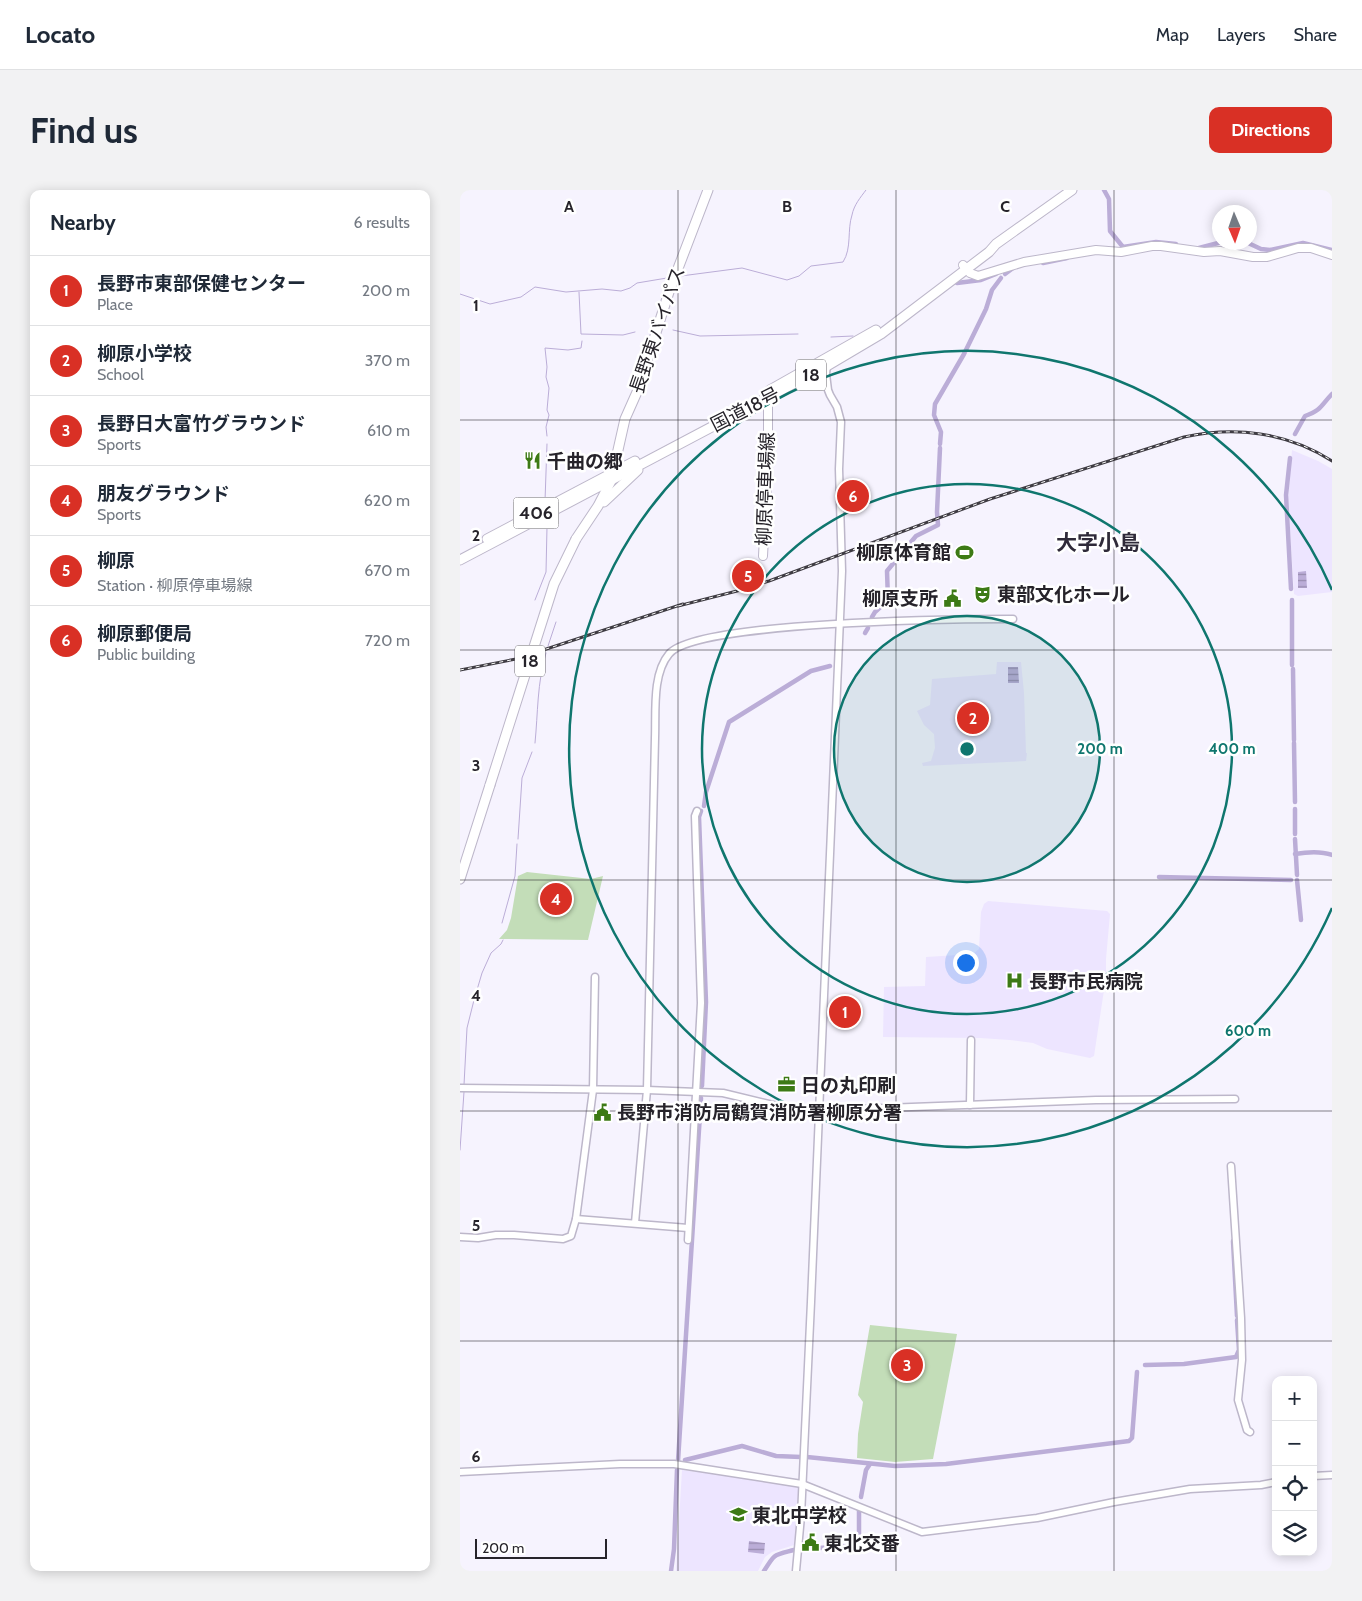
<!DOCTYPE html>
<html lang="en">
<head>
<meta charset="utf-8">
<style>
  :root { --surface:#fff; --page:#f2f2f3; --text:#1f2937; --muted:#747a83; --line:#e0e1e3; --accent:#d93025 }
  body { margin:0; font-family:Cabin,"Noto Sans JP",sans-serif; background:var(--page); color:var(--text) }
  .controls { position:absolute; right:15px; bottom:15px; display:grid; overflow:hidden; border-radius:10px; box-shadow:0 2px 12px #0003 }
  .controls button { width:45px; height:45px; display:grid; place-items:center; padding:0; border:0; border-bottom:1px solid var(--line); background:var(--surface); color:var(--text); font:25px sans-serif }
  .compass { position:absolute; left:752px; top:15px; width:45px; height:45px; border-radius:50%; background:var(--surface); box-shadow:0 2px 12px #0003; rotate:178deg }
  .scale { position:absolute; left:15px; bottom:12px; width:132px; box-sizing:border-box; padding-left:5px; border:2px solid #26232a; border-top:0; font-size:14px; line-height:18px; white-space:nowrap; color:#26232a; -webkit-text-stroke:4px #fff; paint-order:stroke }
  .you { position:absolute; left:505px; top:772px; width:18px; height:18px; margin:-12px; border:4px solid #fff; border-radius:50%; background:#1a73e8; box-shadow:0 0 0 8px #1a73e833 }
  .badge { display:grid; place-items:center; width:32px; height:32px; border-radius:50%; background:var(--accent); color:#fff; font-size:16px; font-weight:700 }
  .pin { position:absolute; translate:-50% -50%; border:2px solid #fff; box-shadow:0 1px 5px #0006 }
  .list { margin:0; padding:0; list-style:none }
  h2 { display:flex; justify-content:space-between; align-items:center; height:65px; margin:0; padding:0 20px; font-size:21px }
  h2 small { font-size:16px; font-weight:400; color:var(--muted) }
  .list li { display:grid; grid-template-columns:32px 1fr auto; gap:15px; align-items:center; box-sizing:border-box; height:70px; padding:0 20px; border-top:1px solid var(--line) }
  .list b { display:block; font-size:19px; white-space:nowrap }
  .list p { margin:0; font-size:16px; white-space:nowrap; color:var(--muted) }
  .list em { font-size:16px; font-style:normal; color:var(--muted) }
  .icon { flex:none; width:28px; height:28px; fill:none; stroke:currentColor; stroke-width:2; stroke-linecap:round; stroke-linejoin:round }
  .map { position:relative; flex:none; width:872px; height:1381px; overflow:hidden; border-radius:10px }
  header { display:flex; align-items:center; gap:30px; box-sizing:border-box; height:70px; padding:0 25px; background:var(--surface); border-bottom:1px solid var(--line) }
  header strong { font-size:24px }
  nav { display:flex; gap:28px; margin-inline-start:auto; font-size:18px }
  .intro { display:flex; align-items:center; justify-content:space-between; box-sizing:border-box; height:120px; padding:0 30px }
  h1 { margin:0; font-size:35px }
  .button { padding:12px 22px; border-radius:10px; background:var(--accent); color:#fff; font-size:18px; font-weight:700 }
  main { display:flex; gap:30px; padding:0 30px }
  aside { flex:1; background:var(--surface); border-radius:10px; box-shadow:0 2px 12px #0003 }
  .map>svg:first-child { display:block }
</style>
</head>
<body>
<header>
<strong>Locato</strong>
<nav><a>Map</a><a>Layers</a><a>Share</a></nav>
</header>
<div class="intro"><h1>Find us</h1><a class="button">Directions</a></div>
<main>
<aside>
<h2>Nearby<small>6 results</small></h2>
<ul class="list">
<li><span class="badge">1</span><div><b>長野市東部保健センター</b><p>Place</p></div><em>200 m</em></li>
<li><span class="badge">2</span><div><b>柳原小学校</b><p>School</p></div><em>370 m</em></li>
<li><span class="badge">3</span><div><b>長野日大富竹グラウンド</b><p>Sports</p></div><em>610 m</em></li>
<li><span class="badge">4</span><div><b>朋友グラウンド</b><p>Sports</p></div><em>620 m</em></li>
<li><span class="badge">5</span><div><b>柳原</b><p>Station · 柳原停車場線</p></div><em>670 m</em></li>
<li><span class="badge">6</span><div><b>柳原郵便局</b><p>Public building</p></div><em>720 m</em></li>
</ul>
</aside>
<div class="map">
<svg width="872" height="1381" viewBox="0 0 872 1381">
  <defs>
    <pattern id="water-rules" width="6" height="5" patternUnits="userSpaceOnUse" patternTransform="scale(1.25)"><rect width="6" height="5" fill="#bbadd7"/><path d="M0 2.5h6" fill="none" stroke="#988caf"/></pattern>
  </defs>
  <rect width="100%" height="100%" fill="#f6f3fe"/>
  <!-- built -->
  <g fill="#ede5ff">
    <polygon points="832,260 858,271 872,279 872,402 838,406 834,404 828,308"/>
    <polygon points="537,472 561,472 564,503 566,563 567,563 566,571 463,576 462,573 471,571 475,558 474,544 464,535 457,521 470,515 472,489 536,484"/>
    <polygon points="528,711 647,721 650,724 646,769 646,787 634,866 630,868 587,859 573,853 550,850 520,848 423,847 424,797 465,796 466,767 513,764 519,759 521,722 524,714"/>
    <polygon points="222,1280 341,1295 334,1355 312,1362 305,1367 298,1381 216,1381"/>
  </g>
  <!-- pitch -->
  <g fill="#c3ddb8">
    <polygon points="67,682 131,689 143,686 128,750 39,749 47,740 51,728 58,686"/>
    <polygon points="410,1135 497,1144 473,1269 435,1272 397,1268 398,1244 403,1212 398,1205"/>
  </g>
  <!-- water -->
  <g fill="url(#water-rules)">
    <polygon points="846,381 847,398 838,398 838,382"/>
    <polygon points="548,477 558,477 559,493 548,493"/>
    <polygon points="289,1351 305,1353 304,1364 288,1362"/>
  </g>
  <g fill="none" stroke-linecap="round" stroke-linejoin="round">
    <!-- stream -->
    <g stroke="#bbadd7" stroke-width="1">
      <path d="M 221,86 L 282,78 L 327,90 L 339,86 L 351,76 L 383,72 C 392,58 387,40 392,25 C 394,15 400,8 406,0"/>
      <polyline points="119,102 121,144 163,145 175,142"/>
      <polyline points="0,104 30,114 61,107 75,97 106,102 142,99 161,101 170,98 177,93 207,88"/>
      <polyline points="213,140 240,146 338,144"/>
      <polyline points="371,147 393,146"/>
      <polyline points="87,246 86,237 89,225 87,220 89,198 86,187 87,177 85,158 108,160 121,158 122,151"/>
      <polyline points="85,311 87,254"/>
      <polyline points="75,410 86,382 87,337 85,331"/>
      <polyline points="88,456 96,432"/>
      <path d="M 75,553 C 78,523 77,493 86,463"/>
      <polyline points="58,649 62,588 72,562"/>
      <polyline points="42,733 55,686 57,654"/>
      <polyline points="4,895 7,838 14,810 22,783 31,763 41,754 43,750"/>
      <polyline points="0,960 4,902"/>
    </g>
    <!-- canal -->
    <g stroke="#bbadd7" stroke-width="4.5">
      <polyline points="644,0 649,9 650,41 663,57"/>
      <polyline points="786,52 801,59 810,60 843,53 872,60"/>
      <polyline points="663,57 696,52 716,54"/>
      <polyline points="739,58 762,52"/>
      <polyline points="583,73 607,68"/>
      <polyline points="545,84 553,78"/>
      <polyline points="497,93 521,90 536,84"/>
      <path d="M 835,244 L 845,226 C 862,220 861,215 872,204"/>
      <polyline points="480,254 481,242 474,225 475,214 504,164 526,119 532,100 541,88"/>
      <polyline points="830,268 826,305 831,399"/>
      <polyline points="832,410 832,475"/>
      <polyline points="412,427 415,422 428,410 427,381 456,346 478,335 477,322 480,258"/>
      <polyline points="405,443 408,438"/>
      <polyline points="833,479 834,550"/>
      <polyline points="834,553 835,612"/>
      <polyline points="244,616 246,602 269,532 351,481 370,476"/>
      <polyline points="241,621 239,627 246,812 242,896"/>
      <polyline points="835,644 835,619"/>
      <polyline points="835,649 837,685"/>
      <path d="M 835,664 C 847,662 861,661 872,665"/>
      <polyline points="699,687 831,690"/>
      <polyline points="837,690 841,730"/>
      <polyline points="773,1051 777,1126"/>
      <polyline points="685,1175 724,1174 776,1167 779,1160 777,1130"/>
      <polyline points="347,1267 435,1276 486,1274 669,1251 672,1248 677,1182"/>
      <polyline points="225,1270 282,1256 316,1266 341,1267"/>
      <polyline points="218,1271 241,908"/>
      <polyline points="401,1307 406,1280 410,1274"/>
      <polyline points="399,1352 399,1320"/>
      <polyline points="341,1359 394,1356"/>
      <polyline points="211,1381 214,1359 217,1280"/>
      <path d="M 304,1381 C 315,1363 314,1365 334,1360"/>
    </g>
    <defs>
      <g id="tertiary">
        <polyline points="0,898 187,900 263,903 326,918 345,921 636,910 775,909"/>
        <polyline points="510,915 511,850"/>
        <polyline points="771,976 781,1128 782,1170 778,1210 787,1240 790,1242"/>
        <polyline points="116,1029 228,1038"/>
        <path d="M 175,1033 L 187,900 L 195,548 C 196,522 192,484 209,464 C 236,431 500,429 553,429"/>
        <polyline points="0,1047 18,1048 36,1045 54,1045 103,1049 111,1046 116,1029 133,900 135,787"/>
        <polyline points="228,1050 241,813 235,626 237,621"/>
        <polyline points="0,1282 160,1274 214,1274 342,1294 462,1342 577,1328 654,1312 730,1299 801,1295 816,1292"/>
        <polyline points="853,1286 872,1285"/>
        <polyline points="336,1381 341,1326 351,1112 382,381 379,279 381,232 377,217 370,205 368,200 366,184 367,174"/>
      </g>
      <g id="secondary">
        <polyline points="503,75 510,83 518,86 564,72 636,60 661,62 692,56 701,56 744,62 760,61 793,67 807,67 838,58 851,58 872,65"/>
        <polyline points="303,366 308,273 308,204"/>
      </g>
      <g id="trunk">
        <polyline points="310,200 416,140"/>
        <polyline points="144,312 178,280"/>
        <polyline points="27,349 175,271"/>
        <polyline points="116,349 138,316 151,291 165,229 177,202 209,102 248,0"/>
        <polyline points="0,370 367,176 421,144 529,62 536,54 612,0"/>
        <polyline points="0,689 30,595"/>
      </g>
    </defs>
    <!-- tertiary casing -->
    <use href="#tertiary" stroke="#bdb7ca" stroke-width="9"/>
    <!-- secondary casing -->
    <use href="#secondary" stroke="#bdb7ca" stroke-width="10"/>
    <!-- trunk casing -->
    <use href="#trunk" stroke="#bdb7ca" stroke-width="11"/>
    <!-- tertiary -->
    <use href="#tertiary" stroke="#fff" stroke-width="6"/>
    <!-- secondary -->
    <use href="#secondary" stroke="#fff" stroke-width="8"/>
    <!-- trunk -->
    <use href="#trunk" stroke="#fff" stroke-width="9"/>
    <defs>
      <g id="rail">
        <path d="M 218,416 L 277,401 L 309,391 L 530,309 L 724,247 C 775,236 827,242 872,271"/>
        <polyline points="0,480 56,469 223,414"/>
      </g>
    </defs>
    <!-- rail casing -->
    <use href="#rail" stroke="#3f3c43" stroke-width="3"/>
    <!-- rail -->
    <use href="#rail" stroke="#fff" stroke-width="1" stroke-dasharray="4" stroke-linecap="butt"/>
    <defs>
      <polyline id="trunk-bridge" points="30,595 94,394 116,349"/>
    </defs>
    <!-- trunk-bridge casing -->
    <use href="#trunk-bridge" stroke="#bdb7ca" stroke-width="11" stroke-linecap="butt"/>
    <!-- trunk-bridge -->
    <use href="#trunk-bridge" stroke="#fff" stroke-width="9"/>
  </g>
  <!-- grid -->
  <path fill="none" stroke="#26232a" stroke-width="1" stroke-opacity="0.55" d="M 218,0 L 218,1381M 436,0 L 436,1381M 654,0 L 654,1381M 0,230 L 872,230M 0,460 L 872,460M 0,690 L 872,690M 0,921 L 872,921M 0,1151 L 872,1151"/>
  <!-- distance rings -->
  <circle cx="507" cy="559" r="133" fill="#0f766e" fill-opacity=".12"/>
  <g fill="none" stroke="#0f766e" stroke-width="2.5">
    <circle cx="507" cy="559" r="133"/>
    <circle cx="507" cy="559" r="265"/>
    <path d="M872 718A398 398 0 1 1 872 400"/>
  </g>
  <!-- icons -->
  <defs>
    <symbol id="restaurant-bare" viewBox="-9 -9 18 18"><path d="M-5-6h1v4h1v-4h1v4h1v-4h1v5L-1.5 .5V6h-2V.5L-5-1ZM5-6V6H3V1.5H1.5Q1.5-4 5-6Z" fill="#3d7a15" stroke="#fff" stroke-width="2.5" paint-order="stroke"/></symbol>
    <symbol id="stadium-bare" viewBox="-9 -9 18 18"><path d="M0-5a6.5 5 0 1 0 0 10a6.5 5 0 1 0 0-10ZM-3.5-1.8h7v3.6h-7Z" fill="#3d7a15" stroke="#fff" stroke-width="2.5" paint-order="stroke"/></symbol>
    <symbol id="theatre-bare" viewBox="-9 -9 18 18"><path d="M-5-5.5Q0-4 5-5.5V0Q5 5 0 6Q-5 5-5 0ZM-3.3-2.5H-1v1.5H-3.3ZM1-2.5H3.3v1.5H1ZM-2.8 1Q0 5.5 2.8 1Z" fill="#3d7a15" stroke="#fff" stroke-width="2.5" paint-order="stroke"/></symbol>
    <symbol id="civic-bare" viewBox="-9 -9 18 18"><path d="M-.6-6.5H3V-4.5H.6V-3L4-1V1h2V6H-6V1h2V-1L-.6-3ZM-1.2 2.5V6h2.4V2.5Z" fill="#3d7a15" stroke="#fff" stroke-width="2.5" paint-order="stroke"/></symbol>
    <symbol id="hospital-bare" viewBox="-9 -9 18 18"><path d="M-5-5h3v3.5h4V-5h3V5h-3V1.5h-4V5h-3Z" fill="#3d7a15" stroke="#fff" stroke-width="2.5" paint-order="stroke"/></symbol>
    <symbol id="office-bare" viewBox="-9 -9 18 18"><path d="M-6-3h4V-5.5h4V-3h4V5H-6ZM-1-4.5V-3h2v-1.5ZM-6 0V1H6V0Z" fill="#3d7a15" stroke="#fff" stroke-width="2.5" paint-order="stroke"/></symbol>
    <symbol id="school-bare" viewBox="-9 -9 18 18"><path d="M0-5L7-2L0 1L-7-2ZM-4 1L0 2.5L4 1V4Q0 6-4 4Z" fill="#3d7a15" stroke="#fff" stroke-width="2.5" paint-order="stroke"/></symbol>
  </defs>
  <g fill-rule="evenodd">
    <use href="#restaurant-bare" x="60" y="258" width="25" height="25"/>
    <use href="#stadium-bare" x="492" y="350" width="25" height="25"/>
    <use href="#theatre-bare" x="510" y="392" width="25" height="25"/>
    <use href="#civic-bare" x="480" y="396" width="25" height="25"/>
    <use href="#hospital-bare" x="542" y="778" width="25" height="25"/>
    <use href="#office-bare" x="314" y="882" width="25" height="25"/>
    <use href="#civic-bare" x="130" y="910" width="25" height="25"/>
    <use href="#school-bare" x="266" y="1312" width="25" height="25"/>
    <use href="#civic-bare" x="338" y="1340" width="25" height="25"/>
  </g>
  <g text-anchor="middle" stroke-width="5" stroke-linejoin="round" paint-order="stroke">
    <!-- shield labels -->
    <g fill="#fff" stroke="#67656a" stroke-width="1">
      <rect x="336" y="169.5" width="30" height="31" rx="4"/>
      <rect x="53.5" y="307.5" width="45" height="31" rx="4"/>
      <rect x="55" y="455.5" width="30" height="31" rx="4"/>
    </g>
    <g font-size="18" font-weight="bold" fill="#26232a">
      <text x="351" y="191">18</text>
      <text x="76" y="329">406</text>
      <text x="70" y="477">18</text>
    </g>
    <!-- street labels -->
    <g font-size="19" fill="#26232a" stroke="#fff">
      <text transform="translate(197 140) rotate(-71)" y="7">長野東バイパス</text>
      <text transform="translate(285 219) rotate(-27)" y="7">国道18号</text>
      <text transform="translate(305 299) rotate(-88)" y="7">柳原停車場線</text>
    </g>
    <!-- poi labels -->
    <g font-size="19" font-weight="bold" fill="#26232a" stroke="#fff" text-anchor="start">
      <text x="87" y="278">千曲の郷</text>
      <text x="491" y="369" text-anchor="end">柳原体育館</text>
      <text x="537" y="411">東部文化ホール</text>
      <text x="478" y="415" text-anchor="end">柳原支所</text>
      <text x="569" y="798">長野市民病院</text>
      <text x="341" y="902">日の丸印刷</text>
      <text x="157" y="929">長野市消防局鶴賀消防署柳原分署</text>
      <text x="292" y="1332">東北中学校</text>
      <text x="364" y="1360">東北交番</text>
    </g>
    <!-- quarter labels -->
    <g font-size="21" font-weight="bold" fill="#2f2a39" stroke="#fff">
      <text x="638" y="360">大字小島</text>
    </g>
  </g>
  <g font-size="16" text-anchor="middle" font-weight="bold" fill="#26232a" stroke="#fff" stroke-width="5" stroke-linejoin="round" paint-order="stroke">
    <text x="109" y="22">A</text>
    <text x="327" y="22">B</text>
    <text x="545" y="22">C</text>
    <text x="16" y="121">1</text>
    <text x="16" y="351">2</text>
    <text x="16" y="581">3</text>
    <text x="16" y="811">4</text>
    <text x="16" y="1041">5</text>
    <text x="16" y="1272">6</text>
  </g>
  <circle cx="507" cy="559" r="8" fill="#0f766e" stroke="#fff" stroke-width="2.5"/>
  <g font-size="15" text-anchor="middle" font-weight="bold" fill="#0f766e" stroke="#fff" stroke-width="5" stroke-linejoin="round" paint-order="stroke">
    <text x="640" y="564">200 m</text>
    <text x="772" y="564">400 m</text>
    <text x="788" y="846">600 m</text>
  </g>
</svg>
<div class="controls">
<button>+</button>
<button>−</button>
<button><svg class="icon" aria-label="locate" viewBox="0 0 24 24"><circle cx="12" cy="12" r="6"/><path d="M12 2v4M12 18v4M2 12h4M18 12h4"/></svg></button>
<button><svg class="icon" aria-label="layers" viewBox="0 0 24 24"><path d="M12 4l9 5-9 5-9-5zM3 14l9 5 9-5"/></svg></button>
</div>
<svg class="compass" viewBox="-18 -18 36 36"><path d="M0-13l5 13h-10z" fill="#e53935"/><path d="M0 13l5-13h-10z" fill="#747a83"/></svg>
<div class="scale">200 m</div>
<div class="you"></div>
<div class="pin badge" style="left:385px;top:822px">1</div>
<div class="pin badge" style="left:513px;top:528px">2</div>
<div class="pin badge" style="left:447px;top:1175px">3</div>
<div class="pin badge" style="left:96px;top:709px">4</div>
<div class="pin badge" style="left:288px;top:386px">5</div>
<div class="pin badge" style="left:393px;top:306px">6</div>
</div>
</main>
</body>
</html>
